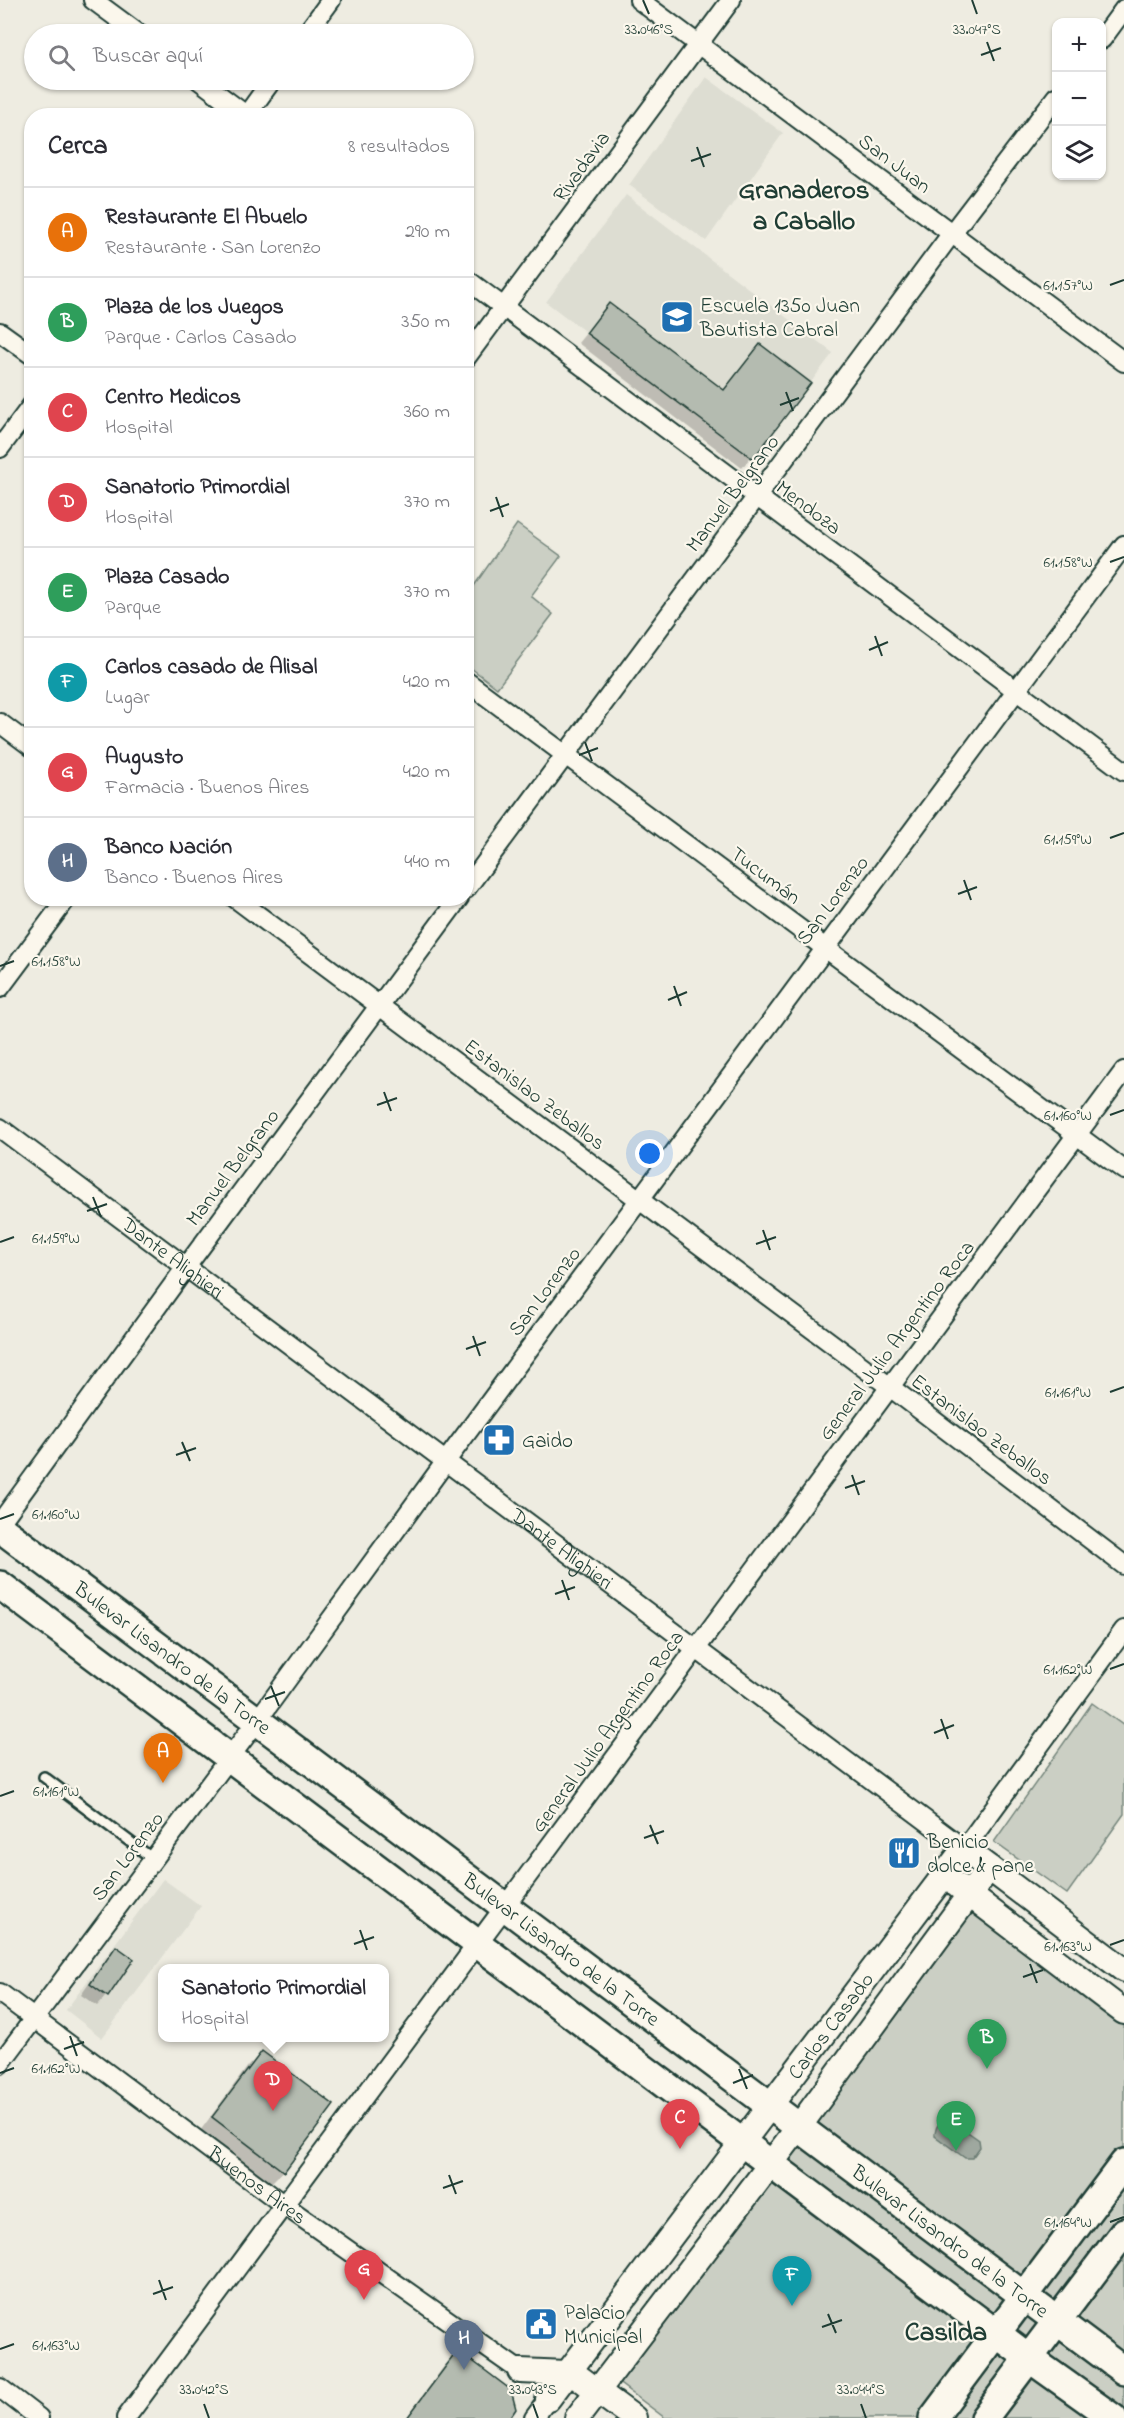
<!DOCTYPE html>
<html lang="es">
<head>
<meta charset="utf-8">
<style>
  :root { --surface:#fff; --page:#f7f7f7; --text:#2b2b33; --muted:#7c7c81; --line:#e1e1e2; --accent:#1f6fb2 }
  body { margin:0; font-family:"Indie Flower",sans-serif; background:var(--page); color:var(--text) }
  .controls { position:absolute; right:18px; top:18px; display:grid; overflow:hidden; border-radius:12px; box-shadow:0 2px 4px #0004 }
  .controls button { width:54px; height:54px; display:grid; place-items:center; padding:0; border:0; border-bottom:2px solid var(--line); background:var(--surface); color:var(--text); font:30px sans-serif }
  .you { position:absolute; left:650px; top:1154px; width:21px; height:21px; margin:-15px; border:4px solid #fff; border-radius:50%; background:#1a73e8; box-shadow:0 0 0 9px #1a73e833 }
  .badge { display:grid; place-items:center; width:39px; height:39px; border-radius:50%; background:var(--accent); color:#fff; font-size:20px; font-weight:700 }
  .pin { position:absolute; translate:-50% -50px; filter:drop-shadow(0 2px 3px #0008) }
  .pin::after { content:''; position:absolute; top:32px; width:21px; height:18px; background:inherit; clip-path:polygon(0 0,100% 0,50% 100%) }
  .popup { position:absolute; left:158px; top:1964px; width:231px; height:78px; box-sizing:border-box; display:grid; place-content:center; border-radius:12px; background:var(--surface); filter:drop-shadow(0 2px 4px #0005); font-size:20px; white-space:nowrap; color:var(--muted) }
  .popup b { font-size:22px; color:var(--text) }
  .popup::after { content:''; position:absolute; left:50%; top:100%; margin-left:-12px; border:12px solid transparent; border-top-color:var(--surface) }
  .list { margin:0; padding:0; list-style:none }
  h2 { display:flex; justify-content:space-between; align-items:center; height:78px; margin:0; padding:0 24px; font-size:26px }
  h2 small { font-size:20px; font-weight:400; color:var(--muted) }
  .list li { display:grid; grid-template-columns:39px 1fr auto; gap:18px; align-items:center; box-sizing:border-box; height:90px; padding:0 24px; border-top:2px solid var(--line) }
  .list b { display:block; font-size:22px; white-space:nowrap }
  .list p { margin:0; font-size:20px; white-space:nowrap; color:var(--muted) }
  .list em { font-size:20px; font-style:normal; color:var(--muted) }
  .icon { flex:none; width:33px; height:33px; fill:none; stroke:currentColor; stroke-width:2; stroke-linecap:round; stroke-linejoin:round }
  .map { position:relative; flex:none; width:1124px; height:2418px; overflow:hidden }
  .search { position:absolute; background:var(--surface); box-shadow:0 2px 4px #0004; left:24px; top:24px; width:450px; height:66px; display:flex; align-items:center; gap:15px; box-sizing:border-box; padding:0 21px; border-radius:33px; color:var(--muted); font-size:22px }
  .panel { position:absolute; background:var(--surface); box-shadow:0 2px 4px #0004; left:24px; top:108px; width:450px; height:798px; border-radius:24px }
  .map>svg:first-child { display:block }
</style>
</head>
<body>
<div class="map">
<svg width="1124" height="2418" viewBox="0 0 1124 2418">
  <rect width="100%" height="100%" fill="#eeece1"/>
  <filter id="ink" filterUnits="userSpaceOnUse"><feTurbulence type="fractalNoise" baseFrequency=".0167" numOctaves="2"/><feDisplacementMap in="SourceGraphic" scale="12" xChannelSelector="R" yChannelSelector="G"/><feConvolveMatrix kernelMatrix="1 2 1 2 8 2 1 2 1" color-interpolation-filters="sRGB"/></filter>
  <g filter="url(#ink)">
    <!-- built -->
    <g fill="#ddddd2">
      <polygon points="706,77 783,133 706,241 629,185"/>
      <polygon points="626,195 833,353 753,459 546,302"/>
      <polygon points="163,1879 201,1906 102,2038 66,2010"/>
    </g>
    <!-- green -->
    <g fill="#cbcfc4" stroke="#75867c" stroke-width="1.5">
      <polygon points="517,524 561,556 531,596 553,614 497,688 467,665 467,596"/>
      <polygon points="1092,1703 1124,1726 1124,1814 1067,1894 994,1842"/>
      <polygon points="972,1905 1124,2020 1124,2418 665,2418 616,2381"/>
    </g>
    <!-- water -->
    <path fill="#9fa89f" stroke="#6c7d74" stroke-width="1.5" d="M 948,2118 L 979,2140 L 980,2147 L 972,2158 L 965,2158 L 935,2136 C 935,2127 939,2121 948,2118 Z"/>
    <!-- shadow -->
    <g fill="#0003">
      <polygon points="609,305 723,391 760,346 809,383 742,468 578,343"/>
      <polygon points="117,1948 132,1960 106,1996 97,2006 81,1995 107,1958"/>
      <polygon points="262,2053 283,2171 270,2184 200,2131 248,2066"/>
      <polygon points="459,2352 508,2418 406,2418 445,2365"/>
    </g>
    <!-- building -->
    <g fill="#b4bbb0" stroke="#1f3d34" stroke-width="1.5">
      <polygon points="609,303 724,390 760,344 811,383 753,459 586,333"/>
      <polygon points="116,1946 134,1959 108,1997 90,1984"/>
      <polygon points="262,2051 334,2105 284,2172 212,2117"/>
      <polygon points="458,2350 511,2390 516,2409 510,2418 407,2418"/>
    </g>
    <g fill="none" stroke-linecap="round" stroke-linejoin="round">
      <defs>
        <polyline id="service" points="44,1777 153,1859"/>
        <g id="minor">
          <polyline points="93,0 139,34"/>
          <polyline points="639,0 1124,362"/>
          <polyline points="306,34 331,0"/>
          <polyline points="1102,39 1124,9"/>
          <polyline points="199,80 247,116"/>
          <polyline points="246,116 272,80"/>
          <polyline points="466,279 1124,771"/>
          <polyline points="0,332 32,355"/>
          <polyline points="466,358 731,0"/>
          <polyline points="0,448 32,405"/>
          <polyline points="466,681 1124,1170"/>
          <polyline points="0,723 32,747"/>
          <polyline points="466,889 952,233 1056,97"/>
          <polyline points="235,898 890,1387 1124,1565"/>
          <polyline points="0,988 67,898"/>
          <path id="s1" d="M 0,1128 L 964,1849 L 1124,1630"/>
          <polyline points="0,1523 186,1267 459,898"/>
          <path id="s2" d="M 0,1993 L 284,2205 L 520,2371"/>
          <polyline points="0,2064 257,1721 446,1461 1124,545"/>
          <polyline points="0,2388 39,2418"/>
          <polyline points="126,2418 1124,1071"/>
          <polyline points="534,2418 548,2399"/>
        </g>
        <g id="tertiary">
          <polyline points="958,1886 1124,2012"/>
          <polyline points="520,2371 567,2373 577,2376 634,2418"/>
          <path id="s3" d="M 548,2399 L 964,1849 L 1124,1970"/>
          <polyline points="577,2418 798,2128 989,1868"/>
        </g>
        <g id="secondary">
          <path id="s4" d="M 0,1528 L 1124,2371"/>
          <polyline points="0,1585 1029,2358 1113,2418"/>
          <polyline points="933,2418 1124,2163"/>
          <polyline points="984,2418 1124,2232"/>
        </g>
      </defs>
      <!-- service casing -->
      <use href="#service" stroke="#1f3d34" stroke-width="14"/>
      <!-- minor casing -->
      <use href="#minor" stroke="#1f3d34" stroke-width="22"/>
      <!-- tertiary casing -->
      <use href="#tertiary" stroke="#1f3d34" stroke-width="28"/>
      <!-- secondary casing -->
      <use href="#secondary" stroke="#1f3d34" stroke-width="32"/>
      <!-- service -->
      <use href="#service" stroke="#fbf7ec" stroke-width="9"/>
      <!-- minor -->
      <use href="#minor" stroke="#fbf7ec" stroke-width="18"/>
      <!-- tertiary -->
      <use href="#tertiary" stroke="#fbf7ec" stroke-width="24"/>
      <!-- secondary -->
      <use href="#secondary" stroke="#fbf7ec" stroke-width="27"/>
    </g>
  </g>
  <!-- ticks -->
  <path fill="none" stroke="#1f3d34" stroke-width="2" d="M 643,0 L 649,14M 972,0 L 977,14M 987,42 L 994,61M 981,55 L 1001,48M 697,147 L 704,167M 691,161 L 711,154M 1110,285 L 1124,280M 786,392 L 793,411M 780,405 L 799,398M 496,497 L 503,517M 490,511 L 509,504M 1110,562 L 1124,557M 875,636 L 882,656M 869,650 L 888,642M 585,742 L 592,761M 579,755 L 598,748M 1110,838 L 1124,833M 964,880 L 971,900M 958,894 L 977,887M 0,966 L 14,961M 674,986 L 681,1006M 668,1000 L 687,992M 384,1092 L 391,1111M 377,1105 L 397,1098M 1110,1115 L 1124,1110M 93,1197 L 101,1217M 87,1211 L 107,1204M 763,1230 L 770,1250M 0,1242 L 14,1237M 756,1244 L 776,1237M 473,1336 L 480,1356M 466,1349 L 486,1342M 1110,1392 L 1124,1387M 182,1442 L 190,1461M 176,1455 L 196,1448M 852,1475 L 859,1495M 845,1488 L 865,1481M 0,1519 L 14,1514M 562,1580 L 569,1600M 555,1594 L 575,1587M 1110,1669 L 1124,1664M 271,1686 L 279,1706M 265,1699 L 285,1692M 941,1719 L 948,1739M 934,1733 L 954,1725M 0,1796 L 14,1791M 650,1825 L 658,1844M 644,1838 L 664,1831M 360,1930 L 367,1950M 354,1944 L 374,1937M 1110,1945 L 1124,1940M 1030,1964 L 1037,1983M 1023,1977 L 1043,1970M 70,2036 L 77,2056M 64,2049 L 84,2042M 739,2069 L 747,2089M 0,2073 L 14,2068M 733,2083 L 753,2075M 449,2175 L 456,2194M 443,2188 L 463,2181M 1110,2222 L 1124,2217M 159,2280 L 166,2300M 153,2294 L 173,2287M 828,2314 L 836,2333M 822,2327 L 842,2320M 0,2349 L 14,2344M 204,2404 L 209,2418M 533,2404 L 538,2418M 861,2404 L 866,2418"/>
  <!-- icons -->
  <defs>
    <symbol id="school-square" viewBox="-11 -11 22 22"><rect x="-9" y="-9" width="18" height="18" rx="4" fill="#1f6fb2" stroke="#fbf7ec"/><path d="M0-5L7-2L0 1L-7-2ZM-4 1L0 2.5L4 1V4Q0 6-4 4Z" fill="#fff"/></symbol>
    <symbol id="pharmacy-square" viewBox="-11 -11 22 22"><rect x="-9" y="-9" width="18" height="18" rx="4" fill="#1f6fb2" stroke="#fbf7ec"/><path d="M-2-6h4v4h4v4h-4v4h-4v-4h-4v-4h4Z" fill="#fff"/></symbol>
    <symbol id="restaurant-square" viewBox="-11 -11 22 22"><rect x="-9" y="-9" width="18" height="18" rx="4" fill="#1f6fb2" stroke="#fbf7ec"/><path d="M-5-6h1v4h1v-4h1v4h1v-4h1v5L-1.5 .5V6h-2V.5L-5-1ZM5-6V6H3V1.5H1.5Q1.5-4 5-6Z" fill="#fff"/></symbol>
    <symbol id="civic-square" viewBox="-11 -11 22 22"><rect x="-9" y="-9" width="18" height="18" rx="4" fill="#1f6fb2" stroke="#fbf7ec"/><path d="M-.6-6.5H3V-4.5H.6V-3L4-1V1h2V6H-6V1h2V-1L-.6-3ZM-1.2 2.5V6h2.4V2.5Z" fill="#fff"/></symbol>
  </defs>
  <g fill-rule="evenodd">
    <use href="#school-square" x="658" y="298" width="38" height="38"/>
    <use href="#pharmacy-square" x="480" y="1421" width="38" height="38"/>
    <use href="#restaurant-square" x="885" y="1834" width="38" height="38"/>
    <use href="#civic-square" x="522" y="2305" width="38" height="38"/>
  </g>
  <g text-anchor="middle" stroke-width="4.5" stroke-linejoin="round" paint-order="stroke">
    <!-- street labels -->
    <g font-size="21" fill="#1f3d34" stroke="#fbf7ec">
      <text transform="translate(895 163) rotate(37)" y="7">San Juan</text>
      <text transform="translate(581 166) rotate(-54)" y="7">Rivadavia</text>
      <text transform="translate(732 493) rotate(-53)" y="7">Manuel Belgrano</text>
      <text transform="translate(809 507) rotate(37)" y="7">Mendoza</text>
      <text transform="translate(766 875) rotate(37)" y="7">Tucumán</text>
      <text transform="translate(832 900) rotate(-53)" y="7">San Lorenzo</text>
      <text transform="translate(535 1094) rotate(37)" y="7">Estanislao Zeballos</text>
      <text transform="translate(232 1167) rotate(-53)" y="7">Manuel Belgrano</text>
      <text dy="7" stroke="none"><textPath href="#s1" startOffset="216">Dante Alighieri</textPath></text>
      <text transform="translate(544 1291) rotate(-53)" y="7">San Lorenzo</text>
      <text transform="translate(896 1340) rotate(-53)" y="7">General Julio Argentino Roca</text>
      <text transform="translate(982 1429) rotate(37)" y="7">Estanislao Zeballos</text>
      <text dy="7" stroke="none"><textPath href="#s1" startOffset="702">Dante Alighieri</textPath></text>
      <text dy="7" stroke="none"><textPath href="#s4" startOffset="216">Bulevar Lisandro de la Torre</textPath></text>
      <text transform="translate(607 1731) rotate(-54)" y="7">General Julio Argentino Roca</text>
      <text transform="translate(127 1856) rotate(-53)" y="7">San Lorenzo</text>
      <text dy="7" stroke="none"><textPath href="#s4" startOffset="702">Bulevar Lisandro de la Torre</textPath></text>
      <text dy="7" stroke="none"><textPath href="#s3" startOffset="468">Carlos Casado</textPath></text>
      <text dy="7" stroke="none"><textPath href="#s2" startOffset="321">Buenos Aires</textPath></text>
      <text dy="7" stroke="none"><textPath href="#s4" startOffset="1188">Bulevar Lisandro de la Torre</textPath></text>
    </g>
    <!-- poi labels -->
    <g font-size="21" fill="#1f3d34" stroke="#fbf7ec" text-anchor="start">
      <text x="700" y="312">Escuela 1350 Juan<tspan x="700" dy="24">Bautista Cabral</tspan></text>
      <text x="522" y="1447">Gaido</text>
      <text x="927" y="1848">Benicio<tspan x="927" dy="24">dolce &amp; pane</tspan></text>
      <text x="564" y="2319">Palacio<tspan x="564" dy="24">Municipal</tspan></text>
    </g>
    <!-- district labels -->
    <g font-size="27" font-weight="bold" fill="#1f3d34" stroke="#fbf7ec">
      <text x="804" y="198">Granaderos<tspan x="804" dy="31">a Caballo</tspan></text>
      <text x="946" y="2340">Casilda</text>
    </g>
  </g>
  <g font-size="15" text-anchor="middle" fill="#1f3d34" stroke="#fbf7ec" stroke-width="4.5" stroke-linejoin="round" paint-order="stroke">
    <text x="977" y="34">33.047°S</text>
    <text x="649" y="34">33.046°S</text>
    <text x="1068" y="290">61.157°W</text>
    <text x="1068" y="567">61.158°W</text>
    <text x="1068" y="844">61.159°W</text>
    <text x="56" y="966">61.158°W</text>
    <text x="1068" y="1120">61.160°W</text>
    <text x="56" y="1243">61.159°W</text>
    <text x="1068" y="1397">61.161°W</text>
    <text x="56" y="1519">61.160°W</text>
    <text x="1068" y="1674">61.162°W</text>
    <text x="56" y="1796">61.161°W</text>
    <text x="1068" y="1951">61.163°W</text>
    <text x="56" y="2073">61.162°W</text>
    <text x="1068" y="2227">61.164°W</text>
    <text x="56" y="2350">61.163°W</text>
    <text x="204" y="2394">33.042°S</text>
    <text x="533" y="2394">33.043°S</text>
    <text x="861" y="2394">33.044°S</text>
  </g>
</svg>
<div class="controls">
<button>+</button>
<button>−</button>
<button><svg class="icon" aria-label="layers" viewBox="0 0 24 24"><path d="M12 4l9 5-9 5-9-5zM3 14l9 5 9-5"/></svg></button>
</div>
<div class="you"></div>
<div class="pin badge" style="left:163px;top:1783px;background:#e8710a">A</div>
<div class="pin badge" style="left:987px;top:2069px;background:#2e9e5b">B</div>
<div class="pin badge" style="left:680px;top:2149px;background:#e0444e">C</div>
<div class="pin badge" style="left:273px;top:2111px;background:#e0444e">D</div>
<div class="popup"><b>Sanatorio Primordial</b>Hospital</div>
<div class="pin badge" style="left:956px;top:2151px;background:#2e9e5b">E</div>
<div class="pin badge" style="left:792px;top:2306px;background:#0f9aa8">F</div>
<div class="pin badge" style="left:364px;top:2300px;background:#e0444e">G</div>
<div class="pin badge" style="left:464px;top:2370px;background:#5c6f8a">H</div>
<div class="search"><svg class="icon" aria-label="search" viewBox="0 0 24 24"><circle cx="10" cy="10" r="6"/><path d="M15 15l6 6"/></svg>Buscar aquí</div>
<section class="panel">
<h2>Cerca<small>8 resultados</small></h2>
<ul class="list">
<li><span class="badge" style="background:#e8710a">A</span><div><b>Restaurante El Abuelo</b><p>Restaurante · San Lorenzo</p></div><em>290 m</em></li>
<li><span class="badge" style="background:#2e9e5b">B</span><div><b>Plaza de los Juegos</b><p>Parque · Carlos Casado</p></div><em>350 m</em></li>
<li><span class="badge" style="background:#e0444e">C</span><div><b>Centro Medicos</b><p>Hospital</p></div><em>360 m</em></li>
<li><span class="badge" style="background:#e0444e">D</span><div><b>Sanatorio Primordial</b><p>Hospital</p></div><em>370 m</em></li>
<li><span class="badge" style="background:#2e9e5b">E</span><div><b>Plaza Casado</b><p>Parque</p></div><em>370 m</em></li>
<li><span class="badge" style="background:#0f9aa8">F</span><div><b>Carlos casado de Alisal</b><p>Lugar</p></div><em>420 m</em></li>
<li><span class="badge" style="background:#e0444e">G</span><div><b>Augusto</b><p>Farmacia · Buenos Aires</p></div><em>420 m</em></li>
<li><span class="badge" style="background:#5c6f8a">H</span><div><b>Banco Nación</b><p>Banco · Buenos Aires</p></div><em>440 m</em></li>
</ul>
</section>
</div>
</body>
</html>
